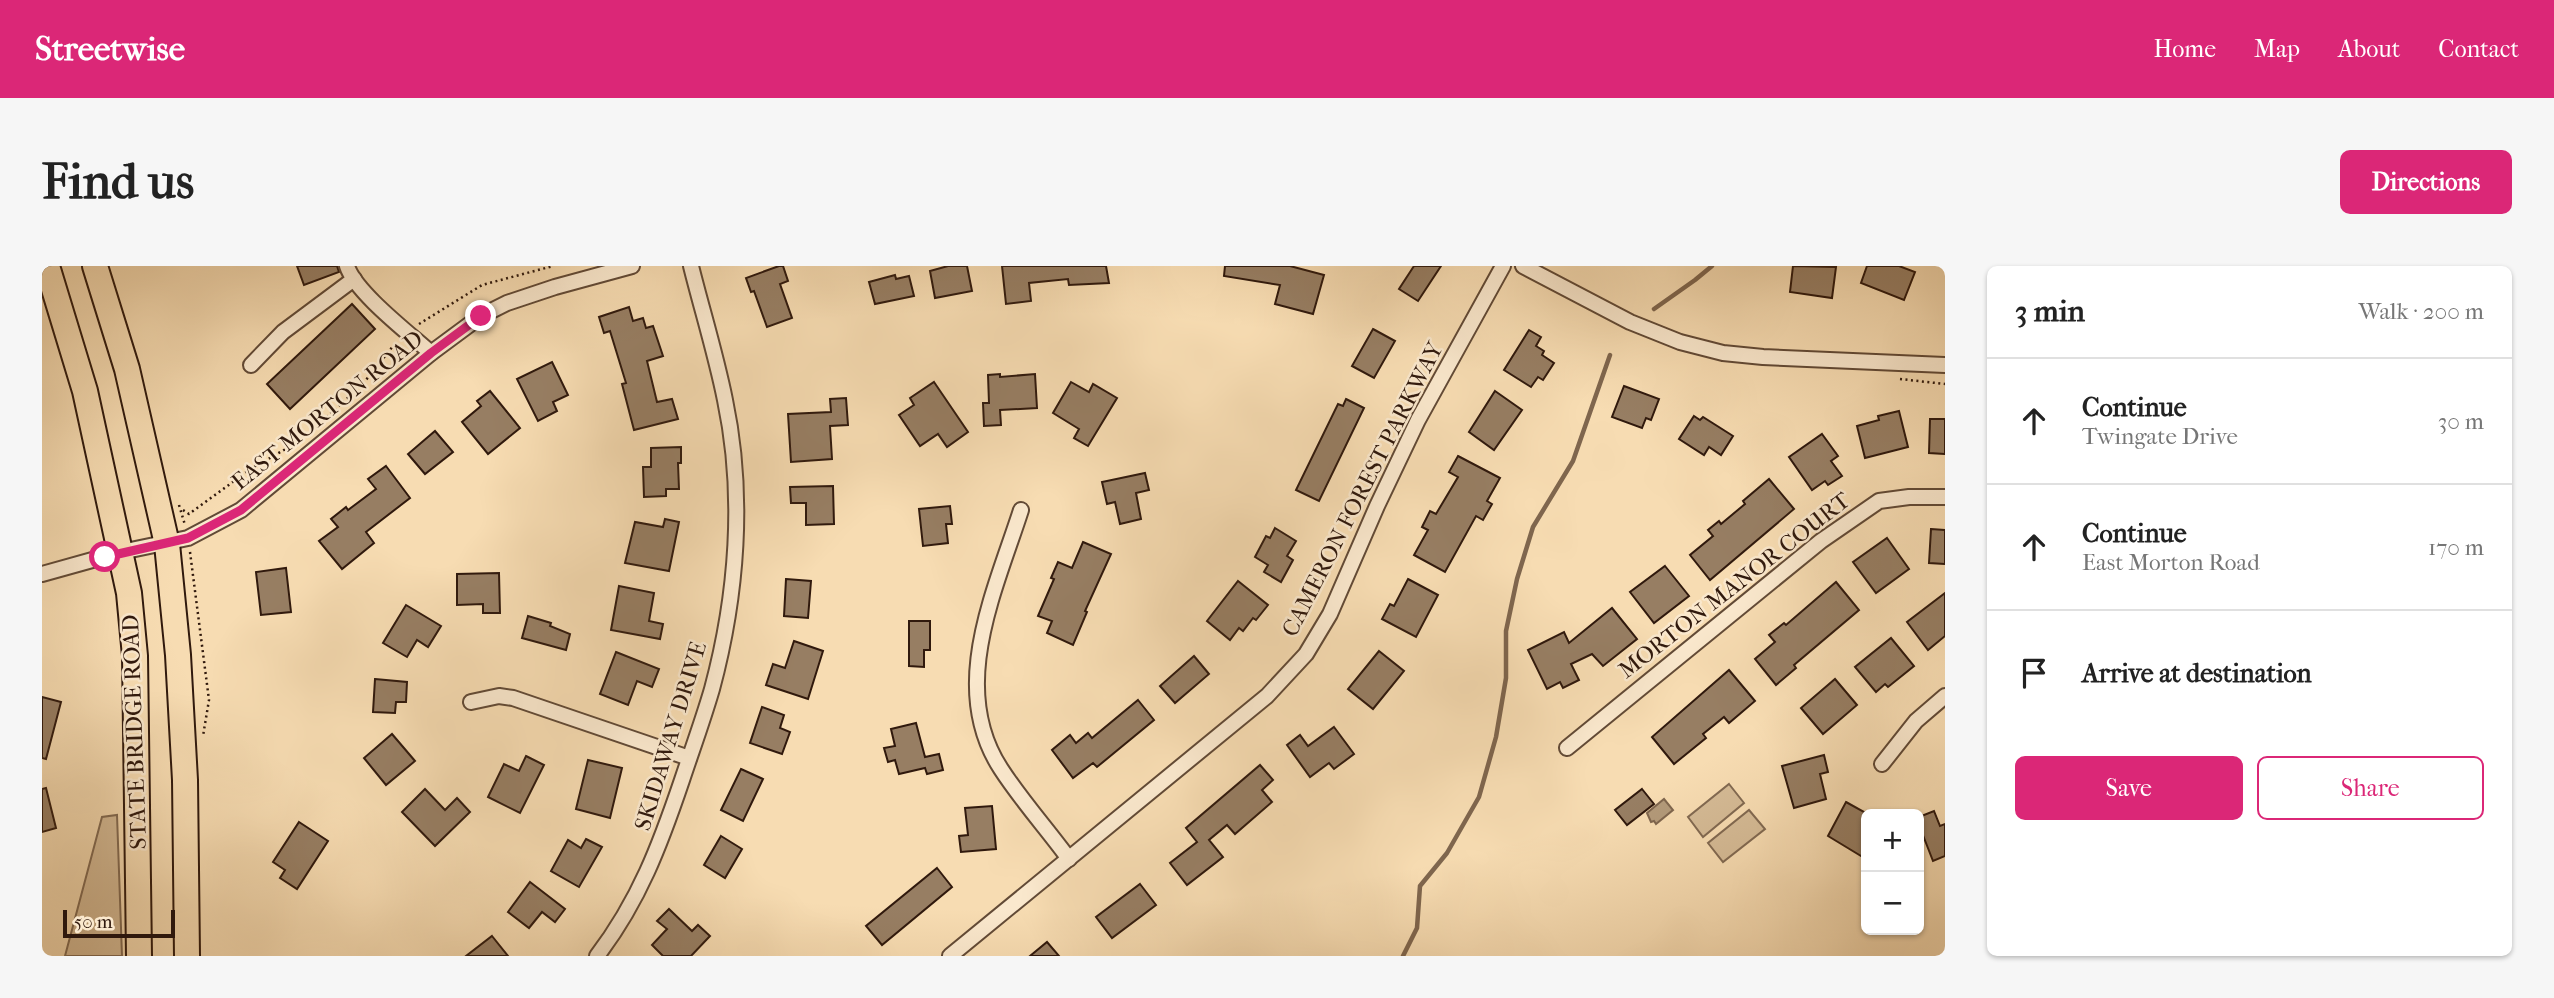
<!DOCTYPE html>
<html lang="en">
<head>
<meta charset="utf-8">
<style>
  :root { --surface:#fff; --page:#f6f6f6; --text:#222; --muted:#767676; --line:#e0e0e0; --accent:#db2777 }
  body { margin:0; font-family:"IM FELL French Canon",serif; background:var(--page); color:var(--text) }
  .controls { position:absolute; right:21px; bottom:21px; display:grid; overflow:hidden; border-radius:10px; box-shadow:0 2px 5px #0004 }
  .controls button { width:63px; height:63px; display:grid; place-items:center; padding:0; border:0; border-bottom:2px solid var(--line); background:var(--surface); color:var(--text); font:35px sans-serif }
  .scale { position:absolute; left:21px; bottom:18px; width:112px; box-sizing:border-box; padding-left:7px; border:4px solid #30190d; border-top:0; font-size:19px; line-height:24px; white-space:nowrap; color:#30190d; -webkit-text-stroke:5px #fae8cd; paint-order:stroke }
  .stop { position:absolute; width:21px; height:21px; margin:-16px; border:5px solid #db2777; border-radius:50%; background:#fff }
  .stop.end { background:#db2777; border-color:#fff; box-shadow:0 2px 7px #0008 }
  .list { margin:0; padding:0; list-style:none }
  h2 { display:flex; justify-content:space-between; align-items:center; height:91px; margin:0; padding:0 28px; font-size:30px }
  h2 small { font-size:23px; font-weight:400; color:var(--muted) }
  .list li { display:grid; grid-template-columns:46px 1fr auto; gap:21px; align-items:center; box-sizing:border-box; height:126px; padding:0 28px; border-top:2px solid var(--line) }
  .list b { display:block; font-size:26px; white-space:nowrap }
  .list p { margin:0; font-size:23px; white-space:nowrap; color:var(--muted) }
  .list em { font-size:23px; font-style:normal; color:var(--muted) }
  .actions { display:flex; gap:14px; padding:21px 28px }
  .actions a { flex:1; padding:16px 0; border:2px solid var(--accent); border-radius:10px; text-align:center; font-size:24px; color:var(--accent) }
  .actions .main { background:var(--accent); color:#fff }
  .icon { flex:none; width:38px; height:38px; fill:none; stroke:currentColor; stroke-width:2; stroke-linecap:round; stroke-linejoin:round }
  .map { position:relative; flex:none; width:1903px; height:690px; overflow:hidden; border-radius:10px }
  header { display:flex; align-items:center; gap:42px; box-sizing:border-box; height:98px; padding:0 35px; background:var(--accent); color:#fff }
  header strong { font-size:33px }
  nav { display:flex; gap:38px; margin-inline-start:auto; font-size:24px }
  .intro { display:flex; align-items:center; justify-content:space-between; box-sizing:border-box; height:168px; padding:0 42px }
  h1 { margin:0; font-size:49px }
  .button { padding:18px 32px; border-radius:10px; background:var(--accent); color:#fff; font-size:24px; font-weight:700 }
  main { display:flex; gap:42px; padding:0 42px }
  aside { flex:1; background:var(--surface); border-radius:10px; box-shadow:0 2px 5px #0004 }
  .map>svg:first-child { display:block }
</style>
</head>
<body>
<header>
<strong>Streetwise</strong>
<nav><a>Home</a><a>Map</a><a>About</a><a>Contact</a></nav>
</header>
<div class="intro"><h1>Find us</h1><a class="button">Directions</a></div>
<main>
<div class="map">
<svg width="1903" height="690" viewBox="0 0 1903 690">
  <rect width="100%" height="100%" fill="#f7dcb2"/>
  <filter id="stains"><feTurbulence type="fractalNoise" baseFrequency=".00286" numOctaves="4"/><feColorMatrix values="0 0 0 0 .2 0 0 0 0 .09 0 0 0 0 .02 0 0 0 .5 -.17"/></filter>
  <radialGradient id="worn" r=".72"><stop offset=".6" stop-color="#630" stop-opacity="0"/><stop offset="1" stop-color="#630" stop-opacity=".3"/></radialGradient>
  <!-- green -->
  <g fill="#d5bb96" stroke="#826a52" stroke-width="2">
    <polygon points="1687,518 1702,537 1661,571 1646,551"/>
    <polygon points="1707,544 1723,563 1681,596 1666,577"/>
    <polygon points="75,549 80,690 23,690 60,551"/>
  </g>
  <!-- water -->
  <polygon fill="#b39a7a" stroke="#7f664e" stroke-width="2" points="1622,533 1631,544 1614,558 1612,555 1609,556 1605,547"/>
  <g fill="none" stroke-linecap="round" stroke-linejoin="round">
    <!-- stream -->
    <g stroke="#7f664e" stroke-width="4.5">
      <polyline points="1612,43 1653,14 1670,0"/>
      <polyline points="1361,690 1375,662 1378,620 1405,587 1437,531 1454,471 1464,412 1464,365 1475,313 1491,261 1531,195 1568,89"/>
    </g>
  </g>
  <!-- building -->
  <g fill="#977e63" stroke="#30190d" stroke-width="2">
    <polygon points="255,0 295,0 297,6 262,19"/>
    <polygon points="737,0 741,0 746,15 738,18 750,52 725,61 712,25 709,26 704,12"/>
    <polygon points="906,0 925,0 930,25 893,32 888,5"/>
    <polygon points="960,0 1064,0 1067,17 1027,19 1026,13 987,17 989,35 964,38"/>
    <polygon points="1183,0 1248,0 1282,9 1271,48 1233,38 1238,19 1182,10"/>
    <polygon points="1372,0 1399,0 1376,35 1357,23"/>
    <polygon points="1751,0 1794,1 1790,32 1748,26"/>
    <polygon points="1825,0 1857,0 1873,6 1862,34 1819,17"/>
    <polygon points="853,9 854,13 867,10 872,30 833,38 827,16"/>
    <polygon points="310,38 333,63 248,143 225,118"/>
    <polygon points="587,41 591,55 601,52 604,62 611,60 621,90 605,95 615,136 630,133 636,153 592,164 580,118 584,117 568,65 562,67 557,51"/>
    <polygon points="1331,63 1353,75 1332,112 1310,100"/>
    <polygon points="1487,64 1499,71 1494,80 1502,85 1500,89 1512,97 1501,114 1496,111 1489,121 1462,104"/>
    <polygon points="510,96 526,129 511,136 515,145 496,155 475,113"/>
    <polygon points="958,108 958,111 993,108 995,142 958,144 959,159 942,160 941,137 947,137 946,109"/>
    <polygon points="892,116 926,166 905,181 896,168 878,180 857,149 872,139 868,132"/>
    <polygon points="1029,116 1047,126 1051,118 1075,132 1046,180 1032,172 1037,163 1011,147"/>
    <polygon points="1582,120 1617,133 1609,154 1604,152 1600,162 1570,151"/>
    <polygon points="448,125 478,162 446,188 420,156 439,140 435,135"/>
    <polygon points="1453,125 1480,144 1452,184 1427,166"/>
    <polygon points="804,132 806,159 788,160 790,193 749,196 746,148 789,146 788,133"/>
    <polygon points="1304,133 1322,142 1277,235 1254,224 1296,138 1301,140"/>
    <polygon points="1857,145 1866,181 1823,192 1815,160 1837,154 1836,150"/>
    <polygon points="1652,150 1658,154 1661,151 1691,170 1679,189 1667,181 1662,189 1637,173"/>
    <polygon points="1888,153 1903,153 1903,188 1887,187"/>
    <polygon points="393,165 411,186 383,208 366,188"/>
    <polygon points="1780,168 1796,190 1789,195 1800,210 1786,219 1783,215 1770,224 1747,191"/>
    <polygon points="639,181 639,197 636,197 637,223 624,223 624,230 602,231 601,201 609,201 609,182"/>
    <polygon points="1416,190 1458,212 1445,235 1450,238 1441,254 1434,250 1403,306 1372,289 1386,264 1380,261 1388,245 1394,248 1416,211 1407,206"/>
    <polygon points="344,200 368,232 324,266 332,277 300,303 277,275 296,261 289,253 304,241 306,244 334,223 326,213"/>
    <polygon points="1103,207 1107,224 1094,227 1099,253 1078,258 1073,236 1065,238 1060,216"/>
    <polygon points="1727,213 1752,243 1668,314 1648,289 1671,270 1666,264 1677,255 1679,258 1703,238 1701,235"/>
    <polygon points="791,220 792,258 764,259 764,237 749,237 748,221"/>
    <polygon points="908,240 910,258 904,258 906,277 881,280 877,243"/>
    <polygon points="623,253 637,256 627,305 583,297 593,256 621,261"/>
    <polygon points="1233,262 1254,275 1245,290 1251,294 1239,316 1222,306 1226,299 1213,291 1224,270 1228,272"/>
    <polygon points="1889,263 1903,264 1903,298 1887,297"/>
    <polygon points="1845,272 1867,303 1834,327 1811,296"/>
    <polygon points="1041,276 1069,288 1043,345 1045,346 1031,379 1005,367 1010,355 996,350 1012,313 1009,312 1016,296 1030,302"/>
    <polygon points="1623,300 1647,330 1612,357 1588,326"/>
    <polygon points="244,302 249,346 219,349 214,306"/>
    <polygon points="457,307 458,347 441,347 441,338 415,339 415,308"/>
    <polygon points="744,313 769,315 766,352 742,350"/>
    <polygon points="1366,313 1396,329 1374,371 1340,353 1348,338 1352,340"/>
    <polygon points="1196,315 1226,339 1214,354 1211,352 1201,365 1197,362 1188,374 1165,355"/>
    <polygon points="1794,316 1817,344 1752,399 1754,402 1734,419 1713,393 1733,376 1727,369 1742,357 1744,359"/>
    <polygon points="577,320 612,327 607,355 621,358 618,373 569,364"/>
    <polygon points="1903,327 1903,370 1886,384 1865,356"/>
    <polygon points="364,339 399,360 386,381 375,374 365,391 341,377"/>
    <polygon points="1570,342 1595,373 1561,400 1550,388 1529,398 1537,414 1521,422 1518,416 1505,423 1486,384 1522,366 1527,377"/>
    <polygon points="486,350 509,357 508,360 528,368 524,384 480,372"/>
    <polygon points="867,355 888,355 888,384 882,384 882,401 867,400"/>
    <polygon points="1849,372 1872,400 1846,421 1843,418 1834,426 1813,401"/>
    <polygon points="752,375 781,385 766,433 724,419 731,398 743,402"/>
    <polygon points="1337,385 1362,405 1331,443 1306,423"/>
    <polygon points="574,386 617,403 610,421 595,415 586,439 558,428"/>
    <polygon points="1152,390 1167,408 1133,437 1118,420"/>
    <polygon points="1687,404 1713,435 1687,457 1682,451 1661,468 1664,472 1632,498 1610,471"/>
    <polygon points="333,413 365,416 364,436 354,436 353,447 331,446"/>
    <polygon points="1793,413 1815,439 1781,468 1759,442"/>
    <polygon points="0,431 19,436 4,493 0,492"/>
    <polygon points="1096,434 1112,454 1055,501 1051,497 1031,512 1010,484 1028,469 1034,477 1046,467 1050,472"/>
    <polygon points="720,441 742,449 738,462 748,466 740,488 708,477"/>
    <polygon points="874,457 883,491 897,488 901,504 885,508 883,502 857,508 853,494 846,496 842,482 853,480 849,463"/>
    <polygon points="1292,461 1312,488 1292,503 1287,497 1268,511 1245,479 1258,469 1266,480"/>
    <polygon points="350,468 373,495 344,519 322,492"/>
    <polygon points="1782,489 1786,506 1778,508 1784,533 1752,542 1740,500"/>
    <polygon points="484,490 502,499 478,547 446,531 462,498 477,505"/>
    <polygon points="546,494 580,502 568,552 534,543"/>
    <polygon points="1218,499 1231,514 1220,524 1230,536 1193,568 1185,559 1167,574 1181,591 1145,619 1128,597 1155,576 1144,562"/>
    <polygon points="699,503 721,513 701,555 679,544"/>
    <polygon points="4,522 14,562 0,566 0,523"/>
    <polygon points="383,523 403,544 415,532 428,546 393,580 360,546"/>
    <polygon points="1600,523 1612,538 1585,559 1573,544"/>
    <polygon points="1804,536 1824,547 1824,593 1786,570"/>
    <polygon points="950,540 954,583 919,586 917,570 926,569 923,542"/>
    <polygon points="1892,545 1898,560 1903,558 1903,590 1891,595 1877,559 1877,551"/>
    <polygon points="257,556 286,575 255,623 238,612 243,604 231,596"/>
    <polygon points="679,570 700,583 683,612 662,599"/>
    <polygon points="544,573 560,581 537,621 509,605 526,574 539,582"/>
    <polygon points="895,602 910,621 840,679 824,660"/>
    <polygon points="488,616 523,643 513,656 500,646 487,662 466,646"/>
    <polygon points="1098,618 1114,639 1070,672 1054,651"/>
    <polygon points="627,643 650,665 656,659 668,670 649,690 621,690 610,679 625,663 615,655"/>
    <polygon points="450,670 466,690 424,690"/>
    <polygon points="1005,676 1017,690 988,690"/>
  </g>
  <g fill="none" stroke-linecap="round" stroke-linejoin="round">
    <defs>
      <g id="street">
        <path d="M 305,0 C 313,26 368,68 389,87"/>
        <polyline points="1481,0 1588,56 1638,76 1681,87 1721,91 1903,99"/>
        <polyline points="209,99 241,66 312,13"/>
        <path d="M 979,244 C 953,325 906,422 959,503 C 979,534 1005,563 1027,593"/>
        <polyline points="0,308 79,286 146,272 199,244 389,87 439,50 465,37 513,21 590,0"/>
        <polyline points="429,436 457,430 471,432 647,492"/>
        <polyline points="1525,482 1779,275 1837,235 1867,231 1903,231"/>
        <polyline points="1840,498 1874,455 1903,430"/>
        <path d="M 555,690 C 597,635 618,579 640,514 C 650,484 661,454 670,423 C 695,330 703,229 683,134 C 674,89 660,44 649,0"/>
        <polyline points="908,690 1225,430 1264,388 1288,348 1335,240 1376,154 1461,0"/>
      </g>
      <g id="highway">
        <polyline points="5,0 43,125 87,327 93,390 97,690"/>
        <polyline points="53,0 85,103 125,278 136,389 143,514 145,690"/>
      </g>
    </defs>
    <!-- street casing -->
    <use href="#street" stroke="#624a36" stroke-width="18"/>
    <!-- highway casing -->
    <use href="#highway" stroke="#30190d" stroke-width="28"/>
    <!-- path -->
    <g stroke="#30190d" stroke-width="2.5" stroke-dasharray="2 3.5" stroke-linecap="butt">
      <polyline points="377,58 440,19 511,0"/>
      <polyline points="1858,113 1903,118"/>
      <polyline points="137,239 143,259"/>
      <polyline points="141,244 147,248 210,202 258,175 320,119 355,75"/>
      <polyline points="148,286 167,434 161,470"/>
    </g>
    <!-- street -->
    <use href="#street" stroke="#fae8cd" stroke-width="14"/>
    <!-- highway -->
    <use href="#highway" stroke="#f7dcb2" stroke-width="24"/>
  </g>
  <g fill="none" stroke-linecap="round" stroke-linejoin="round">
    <!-- route -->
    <polyline stroke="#db2777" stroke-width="9" points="63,291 146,272 199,244 389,87 439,50"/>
  </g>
  <g text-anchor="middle" stroke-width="5" stroke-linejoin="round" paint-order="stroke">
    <!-- street labels -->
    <g font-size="23" fill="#30190d" stroke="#fae8cd">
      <text transform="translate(285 144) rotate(-39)" y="8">EAST MORTON ROAD</text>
      <text transform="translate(1320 223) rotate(-63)" y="8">CAMERON FOREST PARKWAY</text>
      <text transform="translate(1692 319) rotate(-38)" y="8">MORTON MANOR COURT</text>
      <text transform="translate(92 466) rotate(-92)" y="8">STATE BRIDGE ROAD</text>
      <text transform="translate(628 470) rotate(-73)" y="8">SKIDAWAY DRIVE</text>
    </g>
  </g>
  <rect width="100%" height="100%" filter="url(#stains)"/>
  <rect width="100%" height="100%" fill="url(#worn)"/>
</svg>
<div class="controls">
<button>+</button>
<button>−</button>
</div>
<div class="scale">50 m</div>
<div class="stop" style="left:63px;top:291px"></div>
<div class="stop end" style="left:439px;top:50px"></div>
</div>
<aside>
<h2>3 min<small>Walk · 200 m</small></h2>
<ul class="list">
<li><svg class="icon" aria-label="ahead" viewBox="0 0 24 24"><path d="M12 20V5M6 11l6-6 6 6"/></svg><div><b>Continue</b><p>Twingate Drive</p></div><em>30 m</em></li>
<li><svg class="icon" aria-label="ahead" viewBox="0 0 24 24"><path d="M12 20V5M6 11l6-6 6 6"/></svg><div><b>Continue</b><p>East Morton Road</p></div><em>170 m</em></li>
<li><svg class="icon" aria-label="arrive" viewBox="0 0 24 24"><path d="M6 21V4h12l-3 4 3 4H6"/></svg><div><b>Arrive at destination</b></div></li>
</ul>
<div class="actions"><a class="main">Save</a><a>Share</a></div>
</aside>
</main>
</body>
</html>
